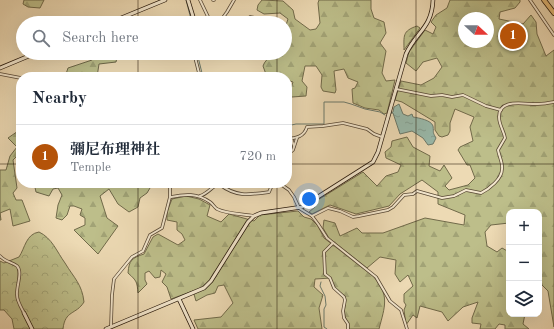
<!DOCTYPE html>
<html lang="en">
<head>
<meta charset="utf-8">
<style>
  :root { --surface:#fff; --page:#f6f6f7; --text:#1f2937; --muted:#747a83; --line:#e0e1e3; --accent:#b45309 }
  body { margin:0; font-family:"Old Standard TT","Noto Serif JP",serif; background:var(--page); color:var(--text) }
  .controls { position:absolute; right:12px; bottom:12px; display:grid; overflow:hidden; border-radius:8px; box-shadow:0 4px 16px #0002 }
  .controls button { width:36px; height:36px; display:grid; place-items:center; padding:0; border:0; border-bottom:1px solid var(--line); background:var(--surface); color:var(--text); font:20px sans-serif }
  .compass { position:absolute; left:458px; top:12px; width:36px; height:36px; border-radius:50%; background:var(--surface); box-shadow:0 4px 16px #0002; rotate:111deg }
  .you { position:absolute; left:309px; top:199px; width:14px; height:14px; margin:-10px; border:3px solid #fff; border-radius:50%; background:#1a73e8; box-shadow:0 0 0 6px #1a73e833 }
  .badge { display:grid; place-items:center; width:26px; height:26px; border-radius:50%; background:var(--accent); color:#fff; font-size:13px; font-weight:700 }
  .pin { position:absolute; translate:-50% -50%; border:2px solid #fff; box-shadow:0 1px 4px #0006 }
  .list { margin:0; padding:0; list-style:none }
  h2 { display:flex; justify-content:space-between; align-items:center; height:52px; margin:0; padding:0 16px; font-size:17px }
  h2 small { font-size:13px; font-weight:400; color:var(--muted) }
  .list li { display:grid; grid-template-columns:26px 1fr auto; gap:12px; align-items:center; box-sizing:border-box; height:64px; padding:0 16px; border-top:1px solid var(--line) }
  .list b { display:block; font-size:15px; white-space:nowrap }
  .list p { margin:0; font-size:13px; white-space:nowrap; color:var(--muted) }
  .list em { font-size:13px; font-style:normal; color:var(--muted) }
  .icon { flex:none; width:22px; height:22px; fill:none; stroke:currentColor; stroke-width:2; stroke-linecap:round; stroke-linejoin:round }
  .map { position:relative; flex:none; width:554px; height:329px; overflow:hidden }
  .search { position:absolute; background:var(--surface); box-shadow:0 4px 16px #0002; left:16px; top:16px; width:276px; height:44px; display:flex; align-items:center; gap:10px; box-sizing:border-box; padding:0 14px; border-radius:22px; color:var(--muted); font-size:15px }
  .panel { position:absolute; background:var(--surface); box-shadow:0 4px 16px #0002; left:16px; top:72px; width:276px; height:116px; border-radius:16px }
  .map>svg:first-child { display:block }
</style>
</head>
<body>
<div class="map">
<svg width="554" height="329" viewBox="0 0 554 329">
  <defs>
    <pattern id="forest-firs" width="22" height="20" patternUnits="userSpaceOnUse"><rect width="22" height="20" fill="#bdbe8a"/><path d="M5 1l3.5 6h-7zM16 11l3.5 6h-7z" fill="#a2a376"/></pattern>
    <pattern id="park-crowns" width="20" height="18" patternUnits="userSpaceOnUse"><rect width="20" height="18" fill="#bdbe8a"/><path d="M2 6a3 3 0 1 1 6 0M12 15a3 3 0 1 1 6 0" fill="none" stroke="#a2a376"/></pattern>
    <pattern id="water-ripples" width="26" height="14" patternUnits="userSpaceOnUse"><rect width="26" height="14" fill="#99bbad"/><path d="M2 4q2-2 4 0t4 0M15 11q2-2 4 0t4 0" fill="none" stroke="#84a094"/></pattern>
  </defs>
  <rect width="100%" height="100%" fill="#eddab4"/>
  <filter id="stains"><feTurbulence type="fractalNoise" baseFrequency=".005" numOctaves="4"/><feColorMatrix values="0 0 0 0 .2 0 0 0 0 .09 0 0 0 0 .02 0 0 0 .5 -.17"/></filter>
  <radialGradient id="worn" r=".72"><stop offset=".6" stop-color="#630" stop-opacity="0"/><stop offset="1" stop-color="#630" stop-opacity=".3"/></radialGradient>
  <!-- forest -->
  <g fill="url(#forest-firs)" stroke="#716a4a" fill-rule="evenodd">
    <polygon points="24,0 44,0 40,8 28,7 23,4"/>
    <path d="M 262,0 L 283,1 L 293,10 L 295,19 L 310,30 L 316,29 L 320,23 L 318,3 L 319,0 L 371,0 L 371,9 L 374,18 L 384,22 L 386,33 L 380,43 L 386,51 L 382,73 L 386,81 L 395,80 L 387,113 L 384,114 L 379,110 L 365,108 L 353,103 L 352,89 L 355,88 L 358,82 L 348,78 L 344,69 L 334,71 L 336,90 L 335,93 L 323,91 L 321,87 L 322,75 L 316,66 L 305,66 L 302,81 L 307,87 L 306,96 L 292,97 L 289,94 L 293,82 L 287,80 L 287,77 L 267,77 L 263,66 C 266,57 276,53 285,53 L 285,28 L 288,19 L 280,13 L 264,14 L 257,10 L 258,5 Z"/>
    <path d="M 450,0 L 520,0 L 520,2 L 515,8 L 500,12 L 499,19 L 523,24 L 531,15 L 536,22 L 537,34 L 546,56 L 554,50 L 554,327 L 548,291 L 542,285 L 539,270 L 539,212 L 509,212 L 509,223 L 491,225 L 485,232 L 487,246 L 497,252 L 502,248 L 509,252 L 509,314 L 525,314 L 523,324 L 529,329 L 505,329 L 505,325 L 499,324 L 495,329 L 480,329 L 481,324 L 472,323 L 472,318 L 478,302 L 463,307 L 448,321 L 442,312 L 420,306 L 417,318 L 413,315 L 406,325 L 404,310 L 406,305 L 404,302 L 404,294 L 413,286 L 408,275 L 400,282 L 395,274 L 396,260 L 380,257 L 367,268 L 329,238 L 323,228 L 324,220 L 335,223 L 340,236 L 357,228 L 362,233 L 383,233 L 425,218 L 464,225 L 465,215 L 438,204 L 438,192 L 422,180 L 400,194 L 389,206 L 356,214 L 330,205 L 312,214 L 309,212 L 315,207 L 313,203 L 363,172 L 377,186 L 386,176 L 398,172 L 401,165 L 386,158 L 385,152 L 391,147 L 392,141 L 407,137 L 413,147 L 430,156 L 429,166 L 440,171 L 444,165 L 452,178 L 445,186 L 449,190 L 468,185 L 475,178 L 470,165 L 467,165 L 458,150 L 460,147 L 473,141 L 470,127 L 474,117 L 455,109 L 450,123 L 450,131 L 448,135 L 442,137 L 439,136 L 435,130 L 435,122 L 402,102 L 395,100 L 401,81 L 421,85 L 434,78 L 442,67 L 437,58 L 423,62 L 416,71 L 406,63 L 409,52 L 425,30 L 433,34 L 436,27 L 431,22 L 436,15 L 447,8 ZM 464,18 L 488,18 L 488,42 L 464,42 Z"/>
    <path d="M 417,26 L 420,28 L 404,50 C 404,36 402,31 417,26 Z"/>
    <polygon points="98,53 102,53 105,56 110,53 118,53 116,62 99,64 97,77 67,77 66,74 68,68 92,60"/>
    <polygon points="21,129 21,152 13,160 17,188 13,193 16,200 22,200 30,221 13,226 10,209 0,213 1,220 0,220 0,170 6,170 10,156 17,147 8,138"/>
    <polygon points="34,183 153,183 147,193 140,198 138,207 129,212 118,204 109,189 100,196 107,218 118,226 98,254 74,230 85,225 85,218 80,215 82,209 74,206 70,206 67,215 62,220 56,218 58,205 62,195 58,188 53,189 49,196 36,192"/>
    <path d="M 186,196 L 199,199 L 210,205 L 207,216 L 221,222 L 229,214 L 254,221 L 260,215 L 298,211 L 304,217 L 311,219 L 318,226 L 324,238 L 373,276 C 390,295 385,306 379,329 L 349,329 C 349,323 346,321 345,316 C 343,309 347,303 345,296 C 337,292 333,287 331,278 L 315,279 L 314,287 L 323,295 L 319,308 L 322,329 L 198,329 L 194,320 L 221,317 L 233,303 L 224,285 L 218,286 L 215,293 L 207,295 L 196,301 L 193,291 L 171,299 L 167,287 L 162,282 L 166,274 L 161,270 L 160,277 L 155,278 L 149,271 L 145,273 L 145,280 L 147,284 L 138,293 C 137,282 137,281 128,273 C 129,260 132,258 144,254 L 153,237 L 158,234 L 178,245 L 185,240 L 182,234 L 177,230 L 177,222 L 167,220 L 167,212 L 172,199 Z"/>
  </g>
  <!-- park -->
  <path fill="url(#park-crowns)" stroke="#716a4a" d="M 39,232 C 52,238 57,252 65,263 C 74,278 82,284 84,302 C 76,315 65,310 63,329 L 14,329 L 12,319 L 4,310 L 0,310 L 0,261 L 4,263 L 19,257 C 25,248 26,234 39,232 Z"/>
  <!-- water -->
  <path fill="url(#water-ripples)" stroke="#6b796b" d="M 399,104 L 403,114 L 408,116 L 412,114 L 413,117 C 419,118 431,120 433,126 C 434,134 432,131 436,138 L 433,144 L 428,145 L 423,138 L 412,131 L 400,134 L 393,113 L 391,113 L 393,112 L 394,107 Z"/>
  <g fill="none" stroke-linecap="round" stroke-linejoin="round">
    <!-- stream -->
    <g stroke="#6b796b" stroke-width="1">
      <polyline points="186,0 192,23"/>
      <polyline points="197,53 203,77"/>
      <polyline points="287,126 296,124 324,124 324,102 344,102 351,104 365,109 380,112 385,115"/>
      <polyline points="321,282 320,286 325,296 326,305 324,309 324,327 327,329"/>
    </g>
    <defs>
      <g id="street">
        <polyline points="200,0 211,23"/>
        <polyline points="213,0 214,0"/>
        <polyline points="530,0 554,35"/>
        <polyline points="219,23 227,12 234,0"/>
        <polyline points="244,23 248,20 250,17 277,22"/>
        <polyline points="194,53 200,77"/>
        <polyline points="0,74 21,78"/>
        <polyline points="396,89 431,96 442,95 452,97 463,95 486,106 501,110"/>
        <polyline points="291,138 294,146"/>
        <path d="M 287,139 C 296,138 304,137 307,127 L 323,126 L 343,123 L 367,129 L 374,134 L 382,137"/>
        <polyline points="287,155 293,150 297,138"/>
        <polyline points="279,183 289,190 294,197 299,208 312,216 318,224 327,238 376,277 390,301 401,310 407,329"/>
        <path d="M 219,184 C 236,197 248,195 269,192 L 273,183"/>
        <path d="M 200,196 C 209,193 212,186 219,184"/>
        <path d="M 171,197 C 185,194 197,193 210,202 C 213,204 214,207 217,209 C 227,214 242,214 254,216"/>
        <path d="M 312,216 L 328,208 L 340,211 L 353,217 L 359,216 L 388,210 L 393,207 L 404,195 L 413,194 L 417,191 L 442,198 L 454,196 L 466,190 L 481,193 C 489,189 502,179 502,169 C 503,163 499,156 498,150 L 505,138 C 504,131 499,125 499,117 C 499,97 526,105 538,104 C 544,104 549,103 554,102"/>
        <polyline points="333,243 324,252 325,274 330,278 334,288 344,297 345,300 343,311 344,318 348,324 348,329"/>
        <path d="M 0,256 C 5,262 12,262 17,266 C 23,272 16,287 17,295 C 17,301 21,307 24,313"/>
        <polyline points="111,326 112,295 114,279 132,257 143,251 150,235 162,228 170,197 170,183"/>
      </g>
      <g id="secondary">
        <polyline points="188,0 195,23"/>
        <polyline points="109,23 165,0"/>
        <polyline points="0,68 36,53"/>
        <polyline points="179,299 193,329"/>
        <polyline points="24,313 32,329"/>
        <path d="M 106,329 L 204,288 L 211,281 L 248,222 L 254,216 L 261,213 L 302,207 L 373,162 L 378,152 L 406,54 C 416,32 432,28 433,0"/>
      </g>
      <polyline id="highway" points="544,0 554,13"/>
    </defs>
    <!-- street casing -->
    <use href="#street" stroke="#574734" stroke-width="3.5"/>
    <!-- secondary casing -->
    <use href="#secondary" stroke="#251609" stroke-width="4.5"/>
    <!-- highway casing -->
    <use href="#highway" stroke="#251609" stroke-width="5.5"/>
    <!-- street -->
    <use href="#street" stroke="#f3e7ce" stroke-width="2"/>
    <!-- secondary -->
    <use href="#secondary" stroke="#f3e7ce" stroke-width="3"/>
    <!-- highway -->
    <use href="#highway" stroke="#e6bd7a" stroke-width="4"/>
  </g>
  <!-- grid -->
  <path fill="none" stroke="#251609" stroke-width="1" stroke-opacity="0.55" d="M 138,0 L 138,23M 277,0 L 277,23M 416,0 L 416,329M 138,53 L 138,77M 277,53 L 277,77M 0,164 L 21,164M 287,164 L 554,164M 138,183 L 138,329M 277,183 L 277,329"/>
  <rect width="100%" height="100%" filter="url(#stains)"/>
  <rect width="100%" height="100%" fill="url(#worn)"/>
</svg>
<div class="controls">
<button>+</button>
<button>−</button>
<button><svg class="icon" aria-label="layers" viewBox="0 0 24 24"><path d="M12 4l9 5-9 5-9-5zM3 14l9 5 9-5"/></svg></button>
</div>
<svg class="compass" viewBox="-18 -18 36 36"><path d="M0-13l5 13h-10z" fill="#e53935"/><path d="M0 13l5-13h-10z" fill="#747a83"/></svg>
<div class="you"></div>
<div class="pin badge" style="left:513px;top:36px">1</div>
<div class="search"><svg class="icon" aria-label="search" viewBox="0 0 24 24"><circle cx="10" cy="10" r="6"/><path d="M15 15l6 6"/></svg>Search here</div>
<section class="panel">
<h2>Nearby<small></small></h2>
<ul class="list">
<li><span class="badge">1</span><div><b>彌尼布理神社</b><p>Temple</p></div><em>720 m</em></li>
</ul>
</section>
</div>
</body>
</html>
